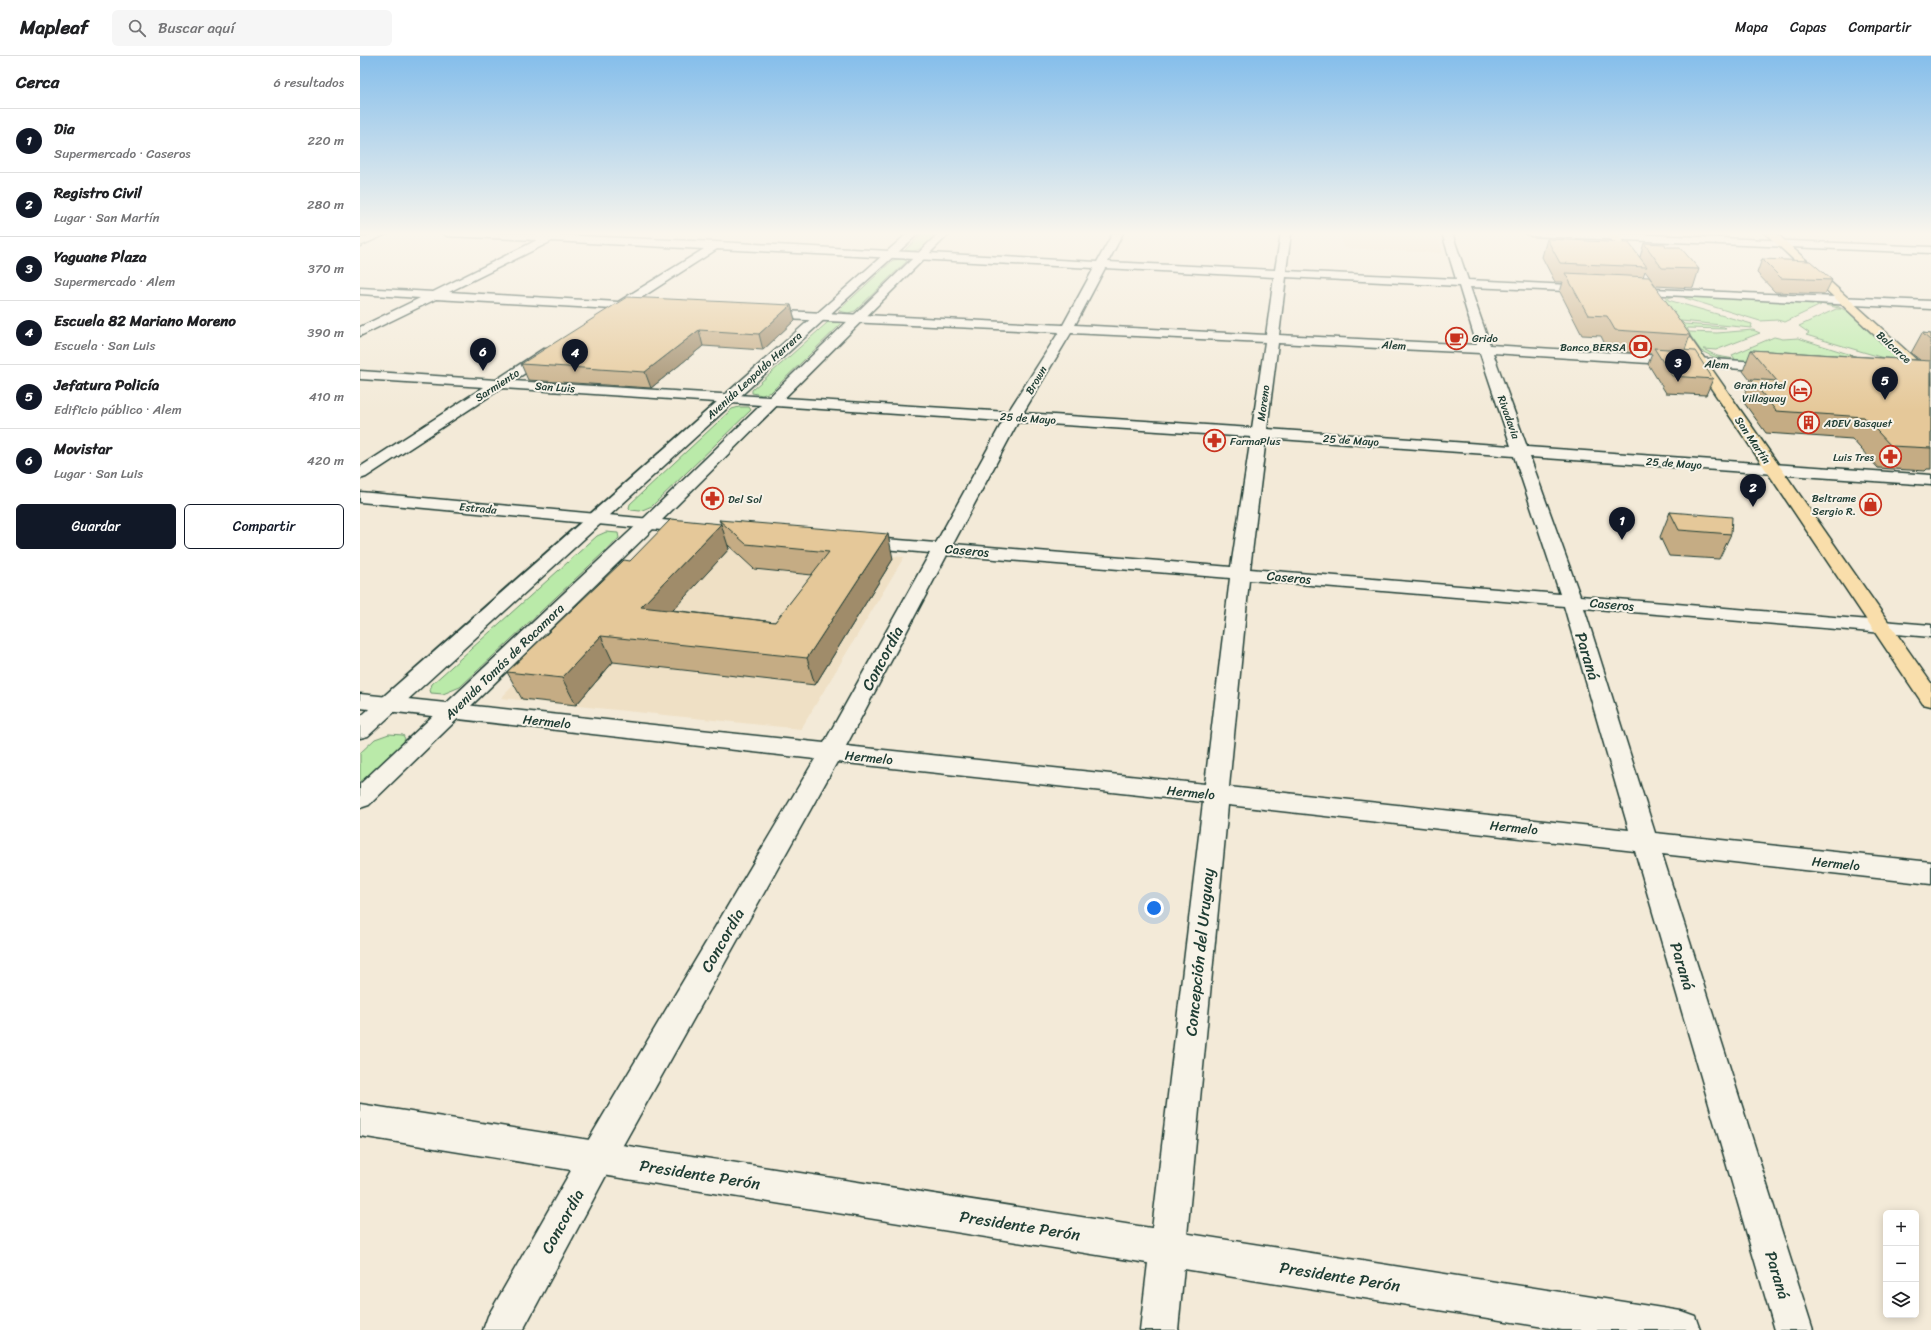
<!DOCTYPE html>
<html lang="es">
<head>
<meta charset="utf-8">
<style>
  :root { --surface:#fff; --page:#f6f6f6; --text:#202124; --muted:#757577; --line:#e0e0e0; --accent:#111827 }
  body { margin:0; font-family:Sriracha,sans-serif; background:var(--page); color:var(--text) }
  .controls { position:absolute; right:12px; bottom:12px; display:grid; overflow:hidden; border-radius:6px; box-shadow:0 2px 10px #0003 }
  .controls button { width:36px; height:36px; display:grid; place-items:center; padding:0; border:0; border-bottom:1px solid var(--line); background:var(--surface); color:var(--text); font:20px sans-serif }
  .you { position:absolute; left:794px; top:852px; width:14px; height:14px; margin:-10px; border:3px solid #fff; border-radius:50%; background:#1a73e8; box-shadow:0 0 0 6px #1a73e833 }
  .badge { display:grid; place-items:center; width:26px; height:26px; border-radius:50%; background:var(--accent); color:#fff; font-size:13px; font-weight:700 }
  .pin { position:absolute; translate:-50% -33px; filter:drop-shadow(0 1px 2px #0008) }
  .pin::after { content:''; position:absolute; top:21px; width:14px; height:12px; background:inherit; clip-path:polygon(0 0,100% 0,50% 100%) }
  .list { margin:0; padding:0; list-style:none }
  h2 { display:flex; justify-content:space-between; align-items:center; height:52px; margin:0; padding:0 16px; font-size:17px }
  h2 small { font-size:13px; font-weight:400; color:var(--muted) }
  .list li { display:grid; grid-template-columns:26px 1fr auto; gap:12px; align-items:center; box-sizing:border-box; height:64px; padding:0 16px; border-top:1px solid var(--line) }
  .list b { display:block; font-size:15px; white-space:nowrap }
  .list p { margin:0; font-size:13px; white-space:nowrap; color:var(--muted) }
  .list em { font-size:13px; font-style:normal; color:var(--muted) }
  .actions { display:flex; gap:8px; padding:12px 16px }
  .actions a { flex:1; padding:9px 0; border:1px solid var(--accent); border-radius:6px; text-align:center; font-size:14px; color:var(--accent) }
  .actions .main { background:var(--accent); color:#fff }
  .icon { flex:none; width:22px; height:22px; fill:none; stroke:currentColor; stroke-width:2; stroke-linecap:round; stroke-linejoin:round }
  .map { position:relative; flex:none; width:1571px; height:1274px; overflow:hidden }
  header { display:flex; align-items:center; gap:24px; box-sizing:border-box; height:56px; padding:0 20px; background:var(--surface); border-bottom:1px solid var(--line) }
  header strong { font-size:19px }
  nav { display:flex; gap:22px; margin-inline-start:auto; font-size:14px }
  .search { width:280px; height:36px; background:var(--page); display:flex; align-items:center; gap:10px; box-sizing:border-box; padding:0 14px; border-radius:6px; color:var(--muted); font-size:15px }
  main { display:flex }
  aside { flex:1; background:var(--surface) }
  .map>svg:first-child { display:block }
</style>
</head>
<body>
<header>
<strong>Mapleaf</strong>
<div class="search"><svg class="icon" aria-label="search" viewBox="0 0 24 24"><circle cx="10" cy="10" r="6"/><path d="M15 15l6 6"/></svg>Buscar aquí</div>
<nav><a>Mapa</a><a>Capas</a><a>Compartir</a></nav>
</header>
<main>
<aside>
<h2>Cerca<small>6 resultados</small></h2>
<ul class="list">
<li><span class="badge">1</span><div><b>Dia</b><p>Supermercado · Caseros</p></div><em>220 m</em></li>
<li><span class="badge">2</span><div><b>Registro Civil</b><p>Lugar · San Martín</p></div><em>280 m</em></li>
<li><span class="badge">3</span><div><b>Yaguane Plaza</b><p>Supermercado · Alem</p></div><em>370 m</em></li>
<li><span class="badge">4</span><div><b>Escuela 82 Mariano Moreno</b><p>Escuela · San Luis</p></div><em>390 m</em></li>
<li><span class="badge">5</span><div><b>Jefatura Policía</b><p>Edificio público · Alem</p></div><em>410 m</em></li>
<li><span class="badge">6</span><div><b>Movistar</b><p>Lugar · San Luis</p></div><em>420 m</em></li>
</ul>
<div class="actions"><a class="main">Guardar</a><a>Compartir</a></div>
</aside>
<div class="map">
<svg width="1571" height="1274" viewBox="0 0 1571 1274">
  <rect width="100%" height="100%" fill="#f3ead8"/>
  <filter id="ink" filterUnits="userSpaceOnUse"><feTurbulence type="fractalNoise" baseFrequency=".025" numOctaves="2"/><feDisplacementMap in="SourceGraphic" scale="8" xChannelSelector="R" yChannelSelector="G"/><feConvolveMatrix kernelMatrix="1 2 1 2 8 2 1 2 1" color-interpolation-filters="sRGB"/></filter>
  <g filter="url(#ink)">
    <!-- built -->
    <g fill="#efe0c5">
      <polygon points="973,177 1027,177 1027,180 1043,180 1044,182 1079,184 1083,197 983,192 981,178"/>
      <polygon points="301,480 544,501 441,673 141,642"/>
    </g>
    <!-- green -->
    <g fill="#baeaa9" stroke="#6c946e" fill-rule="evenodd">
      <path d="M 563,177 L 577,177 C 568,186 559,199 545,194 Z"/>
      <polygon points="542,203 547,205 495,255 488,257 479,255 479,254 533,204"/>
      <path d="M 1308,240 L 1458,246 L 1477,250 L 1487,255 L 1544,308 L 1377,305 L 1354,301 L 1341,295 L 1305,244 ZM 1315,240 L 1323,240 L 1325,242 L 1400,265 L 1417,264 L 1425,266 L 1461,249 L 1460,248 L 1479,252 L 1481,253 L 1476,253 L 1439,270 L 1449,277 L 1446,279 L 1527,303 L 1520,308 L 1438,282 L 1423,283 L 1414,281 L 1372,299 L 1375,303 L 1357,300 L 1343,293 L 1356,294 L 1400,277 L 1393,274 L 1357,277 L 1329,276 L 1327,272 L 1366,273 L 1364,271 L 1324,268 L 1321,265 L 1391,272 L 1392,268 L 1308,244 L 1308,242 Z"/>
      <polygon points="468,266 479,266 481,268 411,336 402,339 392,337 392,334"/>
      <polygon points="379,351 389,351 391,354 292,450 280,455 271,454 269,452 270,448 372,353"/>
      <polygon points="246,476 258,477 259,482 100,631 83,638 71,637 70,634 72,628 237,480"/>
      <polygon points="29,678 43,679 45,683 43,687 0,728 0,697 15,683"/>
    </g>
    <g fill="none" stroke-linecap="round" stroke-linejoin="round">
      <defs>
        <g id="street">
          <polygon points="15,177 29,177 0,190 0,183"/>
          <path d="M 82,177 L 151,177 L 357,186 L 737,206 L 753,177 L 763,177 L 748,206 L 915,214 L 921,177 L 931,177 L 926,215 L 1096,223 L 1082,177 L 1092,177 L 1108,224 L 1230,230 L 1236,233 L 1230,236 L 1110,231 L 1130,289 L 1414,307 L 1419,308 L 1421,311 L 1419,314 L 1414,315 L 1133,297 L 1167,391 L 1571,419 L 1571,429 L 1170,401 L 1220,540 L 1571,569 L 1571,581 L 1224,552 L 1295,777 L 1571,806 L 1571,828 L 1302,798 L 1453,1274 L 1415,1274 L 1275,795 L 868,749 L 818,1274 L 780,1274 L 843,746 L 477,706 L 249,1114 L 163,1274 L 123,1274 L 128,1260 L 225,1090 L 455,703 L 0,652 L 0,638 L 464,687 L 570,497 L 500,491 L 494,490 L 491,486 L 494,482 L 500,481 L 576,487 L 643,365 L 142,332 L 6,421 L 0,423 L 0,411 L 124,331 L 0,323 L 0,315 L 136,324 L 183,293 L 193,293 L 195,296 L 193,299 L 153,325 L 648,356 L 699,276 L 404,262 L 398,258 L 404,254 L 703,269 L 734,212 L 357,193 L 273,247 L 288,248 L 290,251 L 288,254 C 282,255 259,255 253,253 L 76,243 L 0,280 L 0,271 L 60,242 L 0,238 L 0,232 L 73,236 L 177,184 L 87,180 ZM 192,185 L 344,193 L 258,246 L 89,236 ZM 745,212 L 914,221 L 906,279 L 715,269 ZM 926,221 L 1099,230 L 1117,289 L 919,279 ZM 711,277 L 905,286 L 892,372 L 663,357 ZM 918,287 L 1120,297 L 1151,390 L 907,373 ZM 658,366 L 891,381 L 871,511 L 593,488 ZM 906,382 L 1154,400 L 1200,538 L 890,513 ZM 587,499 L 870,522 L 845,728 L 486,690 ZM 889,524 L 1204,550 L 1269,774 L 869,731 Z"/>
          <polygon points="1166,177 1245,177 1571,191 1571,197 1171,180"/>
          <polygon points="1271,232 1571,245 1571,253 1267,237 1265,235"/>
          <polygon points="0,436 334,467 340,468 343,472 340,476 334,477 0,446"/>
        </g>
        <g id="secondary">
          <path d="M 548,177 L 559,177 L 8,680 L 0,682 L 0,661 C 183,501 365,338 548,177 Z"/>
          <polygon points="579,177 590,177 294,472 9,749 0,752 0,728 282,464"/>
          <polygon points="0,1048 1321,1255 1335,1260 1340,1274 1202,1274 0,1080"/>
        </g>
        <g id="primary">
          <polygon points="1247,177 1257,177 1280,211 1279,213 1271,213"/>
          <polygon points="1405,177 1416,177 1571,317 1571,328 1566,327"/>
          <polygon points="1310,258 1314,259 1571,627 1571,650 1563,648 1304,262"/>
        </g>
      </defs>
      <!-- street casing -->
      <use href="#street" stroke="#1f3d34" stroke-width="3"/>
      <!-- secondary casing -->
      <use href="#secondary" stroke="#1f3d34" stroke-width="3"/>
      <!-- primary casing -->
      <use href="#primary" stroke="#1f3d34" stroke-width="3"/>
      <!-- street -->
      <use href="#street" fill="#f7f3e8" fill-rule="evenodd"/>
      <!-- secondary -->
      <use href="#secondary" fill="#f7f3e8" fill-rule="evenodd"/>
      <!-- primary -->
      <use href="#primary" fill="#f9deab" fill-rule="evenodd"/>
    </g>
    <!-- wall -->
    <g fill="#c5ac84" stroke="#1f3d34" fill-rule="evenodd">
      <polygon points="1187,183 1280,201 1284,187 1306,191 1339,213 1333,232 1296,230 1285,215 1283,221 1330,279 1325,294 1353,323 1346,339 1306,337 1288,308 1292,298 1248,295 1241,280 1222,279 1200,236 1203,226 1195,226 1182,201"/>
      <polygon points="1402,203 1472,224 1465,238 1415,236 1397,217"/>
      <polygon points="431,249 435,264 403,294 343,290 291,332 168,324 161,308"/>
      <polygon points="1562,277 1571,278 1571,413 1567,413 1565,415 1518,412 1492,383 1406,377 1382,344 1390,324 1383,315 1391,294 1560,304 1551,297"/>
      <polygon points="1310,456 1371,478 1359,503 1309,500 1300,481"/>
      <path d="M 359,464 L 533,503 L 455,629 L 253,606 L 216,649 L 162,643 L 147,616 L 270,505 L 361,468 ZM 368,489 L 394,513 L 452,519 L 415,566 L 312,554 L 369,493 Z"/>
    </g>
    <!-- shaded-wall -->
    <g fill="#a08c6b" stroke="#1f3d34">
      <polygon points="431,249 435,264 403,294 399,278"/>
      <polygon points="339,274 343,290 291,332 285,316"/>
      <polygon points="361,468 369,493 292,577 281,551"/>
      <polygon points="528,478 533,503 455,629 447,602"/>
      <polygon points="241,580 253,606 216,649 202,622"/>
    </g>
    <!-- building -->
    <g fill="#e5c899" stroke="#1f3d34">
      <polygon points="1187,183 1269,187 1287,211 1200,207"/>
      <polygon points="1284,187 1305,188 1306,191 1320,191 1339,213 1302,212"/>
      <polygon points="1402,203 1450,205 1472,224 1421,222"/>
      <polygon points="1205,217 1289,221 1330,279 1255,274 1247,260 1228,259"/>
      <polygon points="267,241 431,249 399,278 339,274 285,316 161,308"/>
      <polygon points="1562,277 1571,278 1571,285"/>
      <polygon points="1294,292 1335,295 1353,323 1312,320"/>
      <polygon points="1391,294 1571,305 1571,392 1531,390 1504,361 1416,355 1391,323 1417,325"/>
      <polygon points="1310,456 1372,461 1371,478 1319,474"/>
      <polygon points="311,463 361,468 281,551 415,566 469,496 386,488 359,464 528,478 447,602 241,580 202,622 147,616 264,504 270,505"/>
    </g>
  </g>
  <!-- sky -->
  <linearGradient id="sky" x2="0" y2="1"><stop stop-color="#85beeb"/><stop offset="0.5" stop-color="#faf6ed"/><stop offset="1" stop-color="#faf6ed" stop-opacity="0"/></linearGradient>
  <rect width="1571" height="355" fill="url(#sky)"/>
  <!-- icons -->
  <defs>
    <symbol id="cafe-ring" viewBox="-11 -11 22 22"><circle r="9.5" fill="#f7f3e8" stroke="#c8321e" stroke-width="1.5"/><path d="M-5.5-4.5H6V0H3Q3 3.5 0 3.5H-2.5Q-5.5 3.5-5.5 0ZM3-3.2v2h1.7v-2ZM-6 4.5H4V6H-6Z" fill="#c8321e"/></symbol>
    <symbol id="bank-ring" viewBox="-11 -11 22 22"><circle r="9.5" fill="#f7f3e8" stroke="#c8321e" stroke-width="1.5"/><path d="M-6-4H6V4H-6ZM0-2.3a2.3 2.3 0 1 0 0 4.6a2.3 2.3 0 1 0 0-4.6Z" fill="#c8321e"/></symbol>
    <symbol id="hotel-ring" viewBox="-11 -11 22 22"><circle r="9.5" fill="#f7f3e8" stroke="#c8321e" stroke-width="1.5"/><path d="M-6-4.5h1.5V1H6V5H4.5V3h-9V5H-6ZM-4 0a1.8 1.8 0 1 1 3.6 0ZM.5 0V-2.5h3Q6-2.5 6 0Z" fill="#c8321e"/></symbol>
    <symbol id="building-ring" viewBox="-11 -11 22 22"><circle r="9.5" fill="#f7f3e8" stroke="#c8321e" stroke-width="1.5"/><path d="M-4-6H4V6H1V3H-1V6H-4ZM-2.5-4.3h1.7v1.8h-1.7ZM.8-4.3h1.7v1.8H.8ZM-2.5-1h1.7V.8h-1.7ZM.8-1h1.7V.8H.8Z" fill="#c8321e"/></symbol>
    <symbol id="pharmacy-ring" viewBox="-11 -11 22 22"><circle r="9.5" fill="#f7f3e8" stroke="#c8321e" stroke-width="1.5"/><path d="M-2-6h4v4h4v4h-4v4h-4v-4h-4v-4h4Z" fill="#c8321e"/></symbol>
    <symbol id="shop-ring" viewBox="-11 -11 22 22"><circle r="9.5" fill="#f7f3e8" stroke="#c8321e" stroke-width="1.5"/><path d="M-5-2.5h2.3a2.7 3.5 0 0 1 5.4 0H5L5.5 6h-11ZM-1.5-2.5h3a1.5 2.3 0 0 0-3 0Z" fill="#c8321e"/></symbol>
  </defs>
  <g fill-rule="evenodd">
    <use href="#cafe-ring" x="1084" y="270" width="25" height="25"/>
    <use href="#bank-ring" x="1268" y="278" width="25" height="25"/>
    <use href="#hotel-ring" x="1428" y="322" width="25" height="25"/>
    <use href="#building-ring" x="1436" y="354" width="25" height="25"/>
    <use href="#pharmacy-ring" x="842" y="372" width="25" height="25"/>
    <use href="#pharmacy-ring" x="1518" y="388" width="25" height="25"/>
    <use href="#pharmacy-ring" x="340" y="430" width="25" height="25"/>
    <use href="#shop-ring" x="1498" y="436" width="25" height="25"/>
  </g>
  <g text-anchor="middle" stroke-width="4" stroke-linejoin="round" paint-order="stroke">
    <!-- far-poi labels -->
    <g font-size="11" fill="#1f3d34" stroke="#f7f3e8" text-anchor="start">
      <text x="1112" y="286">Grido</text>
      <text x="1266" y="295" text-anchor="end">Banco BERSA</text>
      <text x="1426" y="333" text-anchor="end">Gran Hotel<tspan x="1426" dy="13">Villaguay</tspan></text>
      <text x="1464" y="371">ADEV Basquet</text>
      <text x="870" y="389">FarmaPlus</text>
      <text x="1514" y="405" text-anchor="end">Luis Tres</text>
      <text x="1496" y="446" text-anchor="end">Beltrame<tspan x="1496" dy="13">Sergio R.</tspan></text>
      <text x="368" y="447">Del Sol</text>
    </g>
    <!-- far-street labels -->
    <g font-size="11" fill="#1f3d34" stroke="#f7f3e8">
      <text transform="translate(1034 289) rotate(3)" y="4">Alem</text>
      <text transform="translate(1534 291) rotate(42)" y="4">Balcarce</text>
      <text transform="translate(1357 308) rotate(4)" y="4">Alem</text>
      <text transform="translate(394 319) rotate(-42)" y="4">Avenida Leopoldo Herrera</text>
      <text transform="translate(676 324) rotate(-59)" y="4">Brown</text>
      <text transform="translate(137 329) rotate(-33)" y="4">Sarmiento</text>
      <text transform="translate(195 331) rotate(4)" y="4">San Luis</text>
      <text transform="translate(903 347) rotate(-82)" y="4">Moreno</text>
      <text transform="translate(1149 361) rotate(70)" y="4">Rivadavia</text>
      <text transform="translate(668 362) rotate(4)" y="4">25 de Mayo</text>
      <text transform="translate(991 384) rotate(4)" y="4">25 de Mayo</text>
      <text transform="translate(1393 384) rotate(56)" y="4">San Martín</text>
      <text transform="translate(1314 407) rotate(4)" y="4">25 de Mayo</text>
      <text transform="translate(118 452) rotate(5)" y="4">Estrada</text>
    </g>
    <!-- street labels -->
    <g font-size="13" fill="#1f3d34" stroke="#f7f3e8">
      <text transform="translate(607 494) rotate(5)" y="5">Caseros</text>
      <text transform="translate(929 521) rotate(5)" y="5">Caseros</text>
      <text transform="translate(1252 548) rotate(5)" y="5">Caseros</text>
      <text transform="translate(144 605) rotate(-44)" y="5">Avenida Tomás de Rocamora</text>
      <text transform="translate(187 665) rotate(6)" y="5">Hermelo</text>
      <text transform="translate(509 701) rotate(6)" y="5">Hermelo</text>
      <text transform="translate(831 736) rotate(6)" y="5">Hermelo</text>
      <text transform="translate(1154 771) rotate(6)" y="5">Hermelo</text>
      <text transform="translate(1476 807) rotate(6)" y="5">Hermelo</text>
    </g>
    <!-- near-street labels -->
    <g font-size="16" fill="#1f3d34" stroke="#f7f3e8">
      <text transform="translate(1228 600) rotate(73)" y="6">Paraná</text>
      <text transform="translate(522 602) rotate(-62)" y="6">Concordia</text>
      <text transform="translate(362 884) rotate(-60)" y="6">Concordia</text>
      <text transform="translate(839 896) rotate(-84)" y="6">Concepción del Uruguay</text>
      <text transform="translate(1323 910) rotate(73)" y="6">Paraná</text>
      <text transform="translate(340 1118) rotate(9)" y="6">Presidente Perón</text>
      <text transform="translate(202 1165) rotate(-61)" y="6">Concordia</text>
      <text transform="translate(660 1169) rotate(9)" y="6">Presidente Perón</text>
      <text transform="translate(1418 1219) rotate(73)" y="6">Paraná</text>
      <text transform="translate(980 1220) rotate(9)" y="6">Presidente Perón</text>
    </g>
  </g>
</svg>
<div class="controls">
<button>+</button>
<button>−</button>
<button><svg class="icon" aria-label="layers" viewBox="0 0 24 24"><path d="M12 4l9 5-9 5-9-5zM3 14l9 5 9-5"/></svg></button>
</div>
<div class="you"></div>
<div class="pin badge" style="left:1262px;top:484px">1</div>
<div class="pin badge" style="left:1393px;top:451px">2</div>
<div class="pin badge" style="left:1318px;top:326px">3</div>
<div class="pin badge" style="left:215px;top:316px">4</div>
<div class="pin badge" style="left:1525px;top:344px">5</div>
<div class="pin badge" style="left:123px;top:315px">6</div>
</div>
</main>
</body>
</html>
